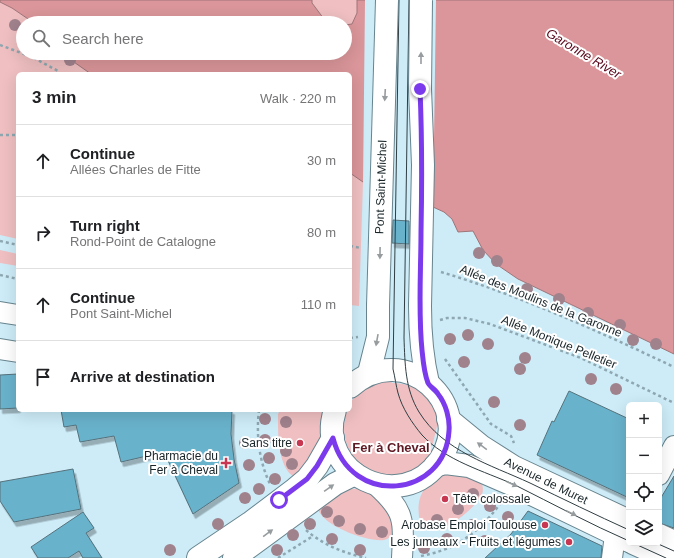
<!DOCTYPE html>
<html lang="en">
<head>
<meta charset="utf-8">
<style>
  :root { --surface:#fff; --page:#f2f2f2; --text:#202124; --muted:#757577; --line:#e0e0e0 }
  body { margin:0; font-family:Arial,sans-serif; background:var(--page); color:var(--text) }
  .controls { position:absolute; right:12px; bottom:12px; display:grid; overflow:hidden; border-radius:6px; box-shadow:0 4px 16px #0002 }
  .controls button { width:36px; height:36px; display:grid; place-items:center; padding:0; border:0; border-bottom:1px solid var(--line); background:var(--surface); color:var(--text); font:20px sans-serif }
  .stop { position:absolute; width:12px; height:12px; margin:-9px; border:3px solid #7c3aed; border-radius:50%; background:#fff }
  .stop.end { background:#7c3aed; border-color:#fff; box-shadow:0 1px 4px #0008 }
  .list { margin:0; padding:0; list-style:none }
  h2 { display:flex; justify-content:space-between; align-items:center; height:52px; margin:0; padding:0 16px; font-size:17px }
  h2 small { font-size:13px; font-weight:400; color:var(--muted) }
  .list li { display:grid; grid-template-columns:26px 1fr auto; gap:12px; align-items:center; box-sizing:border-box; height:72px; padding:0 16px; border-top:1px solid var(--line) }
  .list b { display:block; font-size:15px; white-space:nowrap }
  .list p { margin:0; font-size:13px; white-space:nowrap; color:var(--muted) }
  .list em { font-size:13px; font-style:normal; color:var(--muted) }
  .icon { flex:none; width:22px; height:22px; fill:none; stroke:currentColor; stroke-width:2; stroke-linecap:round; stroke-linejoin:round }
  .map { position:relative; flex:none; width:674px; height:558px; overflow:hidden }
  .search { position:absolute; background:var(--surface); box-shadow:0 4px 16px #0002; left:16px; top:16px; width:336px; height:44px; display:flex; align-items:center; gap:10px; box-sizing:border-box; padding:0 14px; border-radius:22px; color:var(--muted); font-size:15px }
  .panel { position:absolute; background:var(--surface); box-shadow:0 4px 16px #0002; left:16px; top:72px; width:336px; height:340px; border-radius:6px }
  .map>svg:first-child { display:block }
</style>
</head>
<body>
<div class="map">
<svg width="674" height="558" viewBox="0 0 674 558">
  <defs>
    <filter id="shadow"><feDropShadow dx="2.5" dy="4.5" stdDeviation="0" flood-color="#0004"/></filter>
  </defs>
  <rect width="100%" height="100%" fill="#cdecf8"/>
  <!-- green -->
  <g fill="#efbfc1">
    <path d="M 312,0 L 357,0 L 357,13 L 352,24 L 345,25 L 345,23 C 324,23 324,18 312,3 Z"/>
    <polygon points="0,2 12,8 34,23 23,23 23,53 61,53 91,74 18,74 18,239 0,235"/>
    <polygon points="350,173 363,182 359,306 350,305"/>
    <polygon points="0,250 18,254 18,266 0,263"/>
    <path d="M 391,380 L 392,383 C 422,384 435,400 439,428 L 437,426 L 433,443 L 430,448 L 433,451 C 406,501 328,469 347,410 L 350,410 C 350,389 375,384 391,380 Z"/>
    <path d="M 280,410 L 325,410 L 323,434 L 320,448 L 295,477 C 277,469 278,430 278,414 Z"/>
    <path d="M 453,471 L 481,481 C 483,486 484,491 481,496 C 475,508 447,531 433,530 C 427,530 424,527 420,522 C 414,494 427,479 453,471 Z"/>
    <path d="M 348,489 C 367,487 377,499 390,511 L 394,532 C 391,536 389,539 384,540 C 367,542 323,526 318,509 L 336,494 Z"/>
  </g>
  <!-- water -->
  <g fill="#da969a" stroke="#a07478">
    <polygon points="0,0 312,0 312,3 324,19 333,23 34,23 12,8 0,2"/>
    <polygon points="357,0 674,0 674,354 518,279 496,264 483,250 473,231 458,232 452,219 444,212 411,197 363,182 350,173 350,74 91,74 61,53 345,53 345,25 352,24 357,13"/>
  </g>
  <!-- pier -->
  <polygon fill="#cdecf8" points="365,0 436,0 433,209 410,199 363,184"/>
  <!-- building -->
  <g fill="#69b2cb" stroke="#55717b" filter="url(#shadow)">
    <polygon points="393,220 409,221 409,244 392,243"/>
    <polygon points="18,374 18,408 0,409 0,375"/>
    <polygon points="569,391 629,419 629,498 537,455 552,421 554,422"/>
    <polygon points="61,410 232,410 231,434 234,459 239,483 193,514 164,452 121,462 114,436 80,442 76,425 64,427"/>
    <polygon points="73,469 81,509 14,522 0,501 0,482"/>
    <polygon points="674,476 674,528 659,523 659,501"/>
    <polygon points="528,511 602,546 601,558 485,558 511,534"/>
    <polygon points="83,512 94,528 86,533 102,558 83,558 79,551 68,558 38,558 31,547"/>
  </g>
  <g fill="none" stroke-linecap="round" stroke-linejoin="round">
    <defs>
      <g id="minor">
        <polyline points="0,312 18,315"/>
        <polyline points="0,349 18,352"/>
        <polyline points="659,475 674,446"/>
        <path d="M 376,485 C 405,511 404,520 402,558"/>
        <polyline points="612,558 615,535"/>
      </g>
      <g id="major">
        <path d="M 420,306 C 420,333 422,358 428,383"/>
        <polyline points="369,373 378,337 378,306"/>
        <path d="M 335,410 C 314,474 402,516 440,460 C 476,405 405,338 350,387"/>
        <polyline points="448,419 481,446 514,467 629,521"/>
        <polyline points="435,466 445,463 469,466 513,485 629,541"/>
        <polyline points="659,535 674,542"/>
        <polyline points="633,543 666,558"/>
        <polyline points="198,558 250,523 295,489 307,479 317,466 333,438"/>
        <polyline points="234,558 335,484 355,474"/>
      </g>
    </defs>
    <!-- minor casing -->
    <use href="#minor" stroke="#67848e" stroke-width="22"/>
    <!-- major casing -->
    <use href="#major" stroke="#67848e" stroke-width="24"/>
    <!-- path -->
    <g stroke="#8ea7b0" stroke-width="2.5" stroke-dasharray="3 3" stroke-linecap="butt">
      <polyline points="0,45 32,57 60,72"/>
      <polyline points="0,135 18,135"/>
      <polyline points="0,241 18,245"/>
      <polyline points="350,246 361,248"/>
      <path d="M 441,272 C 521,296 598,331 674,367"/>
      <polyline points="0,275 18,279"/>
      <polyline points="440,320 447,318 465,318 490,324 581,358 674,403"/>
      <polyline points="350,338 358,337"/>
      <polyline points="445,359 491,424 511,436 514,443"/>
      <path d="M 259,410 C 256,435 259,461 270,484"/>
      <path d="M 306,530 C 323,545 344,553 366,558"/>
      <path d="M 421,556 C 430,554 439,552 448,548 C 470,539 488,521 502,501"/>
      <polyline points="278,558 313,536"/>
    </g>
    <!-- minor -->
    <use href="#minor" stroke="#fff" stroke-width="20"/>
    <!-- major -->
    <use href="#major" stroke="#fff" stroke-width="22"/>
    <!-- tram -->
    <g stroke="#303e43" stroke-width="1">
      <path d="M 399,0 L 393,369 C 395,377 396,386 398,393 C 402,408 412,423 422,435 C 446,461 484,471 515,485 C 553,504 590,524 629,541"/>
      <path d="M 409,0 L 404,338 C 405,364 405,389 419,412 C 443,451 491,465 530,483 C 563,499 596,515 629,530"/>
      <polyline points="633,543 666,558"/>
      <polyline points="656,543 674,551"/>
    </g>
    <defs>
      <g id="major-bridge">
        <polyline points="378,306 387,0"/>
        <polyline points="420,306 423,165 420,89 421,0"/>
      </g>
    </defs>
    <!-- major-bridge casing -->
    <use href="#major-bridge" stroke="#67848e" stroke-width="24" stroke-linecap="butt"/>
    <!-- major-bridge -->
    <use href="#major-bridge" stroke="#fff" stroke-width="22"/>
  </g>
  <!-- trees -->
  <g fill="#a0828d">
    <circle cx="15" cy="25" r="6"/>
    <circle cx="70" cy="60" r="6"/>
    <circle cx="479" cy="253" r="6"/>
    <circle cx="497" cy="261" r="6"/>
    <circle cx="527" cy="289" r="6"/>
    <circle cx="559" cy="299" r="6"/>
    <circle cx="588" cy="313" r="6"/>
    <circle cx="620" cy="325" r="6"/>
    <circle cx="468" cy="335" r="6"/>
    <circle cx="450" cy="339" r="6"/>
    <circle cx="633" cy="340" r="6"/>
    <circle cx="488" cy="344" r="6"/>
    <circle cx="656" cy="344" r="6"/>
    <circle cx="525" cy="358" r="6"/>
    <circle cx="464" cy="362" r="6"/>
    <circle cx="520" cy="369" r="6"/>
    <circle cx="591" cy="379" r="6"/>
    <circle cx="616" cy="389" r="6"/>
    <circle cx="494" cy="402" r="6"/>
    <circle cx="265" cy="419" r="6"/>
    <circle cx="286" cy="422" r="6"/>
    <circle cx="520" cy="425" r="6"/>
    <circle cx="265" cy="440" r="6"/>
    <circle cx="245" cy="443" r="6"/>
    <circle cx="286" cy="451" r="6"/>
    <circle cx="269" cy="458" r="6"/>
    <circle cx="292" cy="464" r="6"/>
    <circle cx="249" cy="465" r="6"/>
    <circle cx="275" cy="479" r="6"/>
    <circle cx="259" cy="489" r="6"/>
    <circle cx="473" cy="494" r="6"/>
    <circle cx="245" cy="498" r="6"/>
    <circle cx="490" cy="506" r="6"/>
    <circle cx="458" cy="509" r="6"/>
    <circle cx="327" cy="512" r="6"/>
    <circle cx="508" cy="517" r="6"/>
    <circle cx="437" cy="520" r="6"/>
    <circle cx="339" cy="521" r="6"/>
    <circle cx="218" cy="524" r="6"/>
    <circle cx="310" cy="524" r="6"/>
    <circle cx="472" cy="525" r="6"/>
    <circle cx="360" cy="529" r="6"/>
    <circle cx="382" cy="532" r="6"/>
    <circle cx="293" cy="535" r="6"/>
    <circle cx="332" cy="539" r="6"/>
    <circle cx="447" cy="539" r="6"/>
    <circle cx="485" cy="541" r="6"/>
    <circle cx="424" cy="548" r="6"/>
    <circle cx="170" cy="550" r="6"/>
    <circle cx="277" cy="550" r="6"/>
    <circle cx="360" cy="550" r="6"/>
  </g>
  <!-- one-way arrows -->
  <defs><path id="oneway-solid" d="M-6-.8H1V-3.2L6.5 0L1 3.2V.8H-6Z"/></defs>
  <g fill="#979c9e">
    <use href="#oneway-solid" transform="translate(421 58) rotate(-90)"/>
    <use href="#oneway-solid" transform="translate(385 95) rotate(93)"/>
    <use href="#oneway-solid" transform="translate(380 253) rotate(91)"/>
    <use href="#oneway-solid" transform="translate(377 340) rotate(100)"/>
    <use href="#oneway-solid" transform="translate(482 446) rotate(-144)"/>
    <use href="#oneway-solid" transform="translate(512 484) rotate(24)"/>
    <use href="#oneway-solid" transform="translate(329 488) rotate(-35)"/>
    <use href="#oneway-solid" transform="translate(571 513) rotate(26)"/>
    <use href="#oneway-solid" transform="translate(268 533) rotate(-36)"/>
  </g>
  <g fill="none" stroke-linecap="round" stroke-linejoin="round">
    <!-- route -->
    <path stroke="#7c3aed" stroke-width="5" d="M 279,500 L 307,479 L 317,466 L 333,438 C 351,508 445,498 449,431 C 450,419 446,404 438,394 C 436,390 430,387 428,383 C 424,373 423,360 422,350 C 418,311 421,271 421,232 C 422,184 422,137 420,89"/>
  </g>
  <!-- markers -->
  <g fill="#c73751" stroke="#fff" stroke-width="1.5">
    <circle cx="300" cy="443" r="4"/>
    <path d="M224 457h4v4h4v4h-4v4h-4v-4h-4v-4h4z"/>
    <circle cx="445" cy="499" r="4"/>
    <circle cx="545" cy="525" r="4"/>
    <circle cx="569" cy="542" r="4"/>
  </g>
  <g text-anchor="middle" stroke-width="4" stroke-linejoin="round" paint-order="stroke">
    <!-- street labels -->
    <g font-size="12" fill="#182428" stroke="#fff">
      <text transform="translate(381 187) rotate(-88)" y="4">Pont Saint-Michel</text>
      <text transform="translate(541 301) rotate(22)" y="4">Allée des Moulins de la Garonne</text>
      <text transform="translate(559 342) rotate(22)" y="4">Allée Monique Pelletier</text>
      <text transform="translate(546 481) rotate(26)" y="4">Avenue de Muret</text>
    </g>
    <!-- poi labels -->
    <g font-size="12" fill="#182428" stroke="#fff" text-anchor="end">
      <text x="292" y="447">Sans titre</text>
      <text x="218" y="460">Pharmacie du<tspan x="218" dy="14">Fer à Cheval</tspan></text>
      <text x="453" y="503" text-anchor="start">Tête colossale</text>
      <text x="537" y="529">Arobase Emploi Toulouse</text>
      <text x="561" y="546">Les jumeaux - Fruits et légumes</text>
    </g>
    <!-- water labels -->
    <g font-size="13" font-style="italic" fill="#58071b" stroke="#fff">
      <text transform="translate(584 53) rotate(31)" y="5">Garonne River</text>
    </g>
    <!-- neighbourhood labels -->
    <g font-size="13" font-weight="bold" fill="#5e1924" stroke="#fff">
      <text x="391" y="452">Fer à Cheval</text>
    </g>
  </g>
</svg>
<div class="controls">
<button>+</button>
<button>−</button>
<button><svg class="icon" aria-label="locate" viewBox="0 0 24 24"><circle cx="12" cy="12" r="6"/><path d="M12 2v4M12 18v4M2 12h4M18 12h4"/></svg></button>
<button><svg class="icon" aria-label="layers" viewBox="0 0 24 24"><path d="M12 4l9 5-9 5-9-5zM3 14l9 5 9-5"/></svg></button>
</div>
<div class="stop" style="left:279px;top:500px"></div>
<div class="stop end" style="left:420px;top:89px"></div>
<div class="search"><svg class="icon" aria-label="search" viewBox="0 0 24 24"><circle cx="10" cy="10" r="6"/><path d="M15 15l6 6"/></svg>Search here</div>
<section class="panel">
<h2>3 min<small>Walk · 220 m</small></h2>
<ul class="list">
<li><svg class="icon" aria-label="ahead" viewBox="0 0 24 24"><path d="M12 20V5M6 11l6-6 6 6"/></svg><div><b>Continue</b><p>Allées Charles de Fitte</p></div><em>30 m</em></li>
<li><svg class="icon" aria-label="right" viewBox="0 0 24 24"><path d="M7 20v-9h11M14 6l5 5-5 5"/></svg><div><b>Turn right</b><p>Rond-Point de Catalogne</p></div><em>80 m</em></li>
<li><svg class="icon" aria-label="ahead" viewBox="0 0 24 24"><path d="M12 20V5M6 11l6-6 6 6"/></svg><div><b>Continue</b><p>Pont Saint-Michel</p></div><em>110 m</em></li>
<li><svg class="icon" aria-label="arrive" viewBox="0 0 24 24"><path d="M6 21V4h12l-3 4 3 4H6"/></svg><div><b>Arrive at destination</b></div></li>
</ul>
</section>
</div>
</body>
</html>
